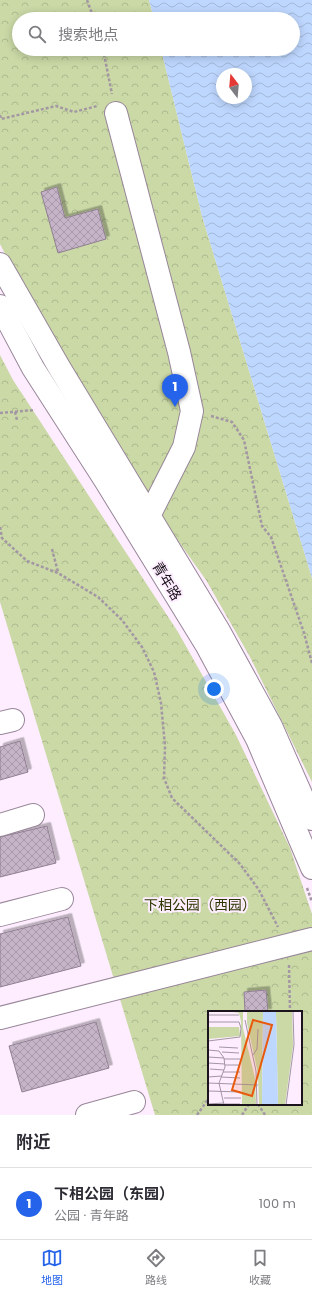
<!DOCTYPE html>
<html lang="zh">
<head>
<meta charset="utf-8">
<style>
  :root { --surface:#fff; --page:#f7f7f7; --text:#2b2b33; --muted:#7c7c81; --line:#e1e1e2; --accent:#2563eb }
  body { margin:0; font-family:Poppins,"Noto Sans SC",sans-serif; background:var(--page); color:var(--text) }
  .compass { position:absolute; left:216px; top:68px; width:36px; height:36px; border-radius:50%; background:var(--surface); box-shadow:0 2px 10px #0003; rotate:344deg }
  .you { position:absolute; left:214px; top:689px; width:14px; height:14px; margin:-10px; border:3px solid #fff; border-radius:50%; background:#1a73e8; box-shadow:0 0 0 6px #1a73e833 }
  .badge { display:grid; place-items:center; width:26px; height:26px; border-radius:50%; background:var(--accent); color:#fff; font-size:13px; font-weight:700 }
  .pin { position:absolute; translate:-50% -33px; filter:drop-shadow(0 1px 2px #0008) }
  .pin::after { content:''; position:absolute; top:21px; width:14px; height:12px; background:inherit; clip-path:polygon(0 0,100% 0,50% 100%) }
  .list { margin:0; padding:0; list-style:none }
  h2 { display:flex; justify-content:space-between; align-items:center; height:52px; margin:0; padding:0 16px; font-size:17px }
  h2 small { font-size:13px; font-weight:400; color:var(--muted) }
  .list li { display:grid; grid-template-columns:26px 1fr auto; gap:12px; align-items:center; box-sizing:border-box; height:72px; padding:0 16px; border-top:1px solid var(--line) }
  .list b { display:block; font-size:15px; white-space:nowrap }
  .list p { margin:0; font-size:13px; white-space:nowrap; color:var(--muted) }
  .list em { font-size:13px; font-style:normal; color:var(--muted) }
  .icon { flex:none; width:22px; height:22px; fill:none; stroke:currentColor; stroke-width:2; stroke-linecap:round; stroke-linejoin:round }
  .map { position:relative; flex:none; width:312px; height:1115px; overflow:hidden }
  .search { position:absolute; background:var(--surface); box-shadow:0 2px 10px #0003; left:12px; right:12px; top:12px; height:44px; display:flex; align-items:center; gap:10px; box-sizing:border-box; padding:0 14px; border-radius:22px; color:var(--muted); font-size:15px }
  .sheet { height:124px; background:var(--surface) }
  nav { display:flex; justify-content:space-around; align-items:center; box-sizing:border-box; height:56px; border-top:1px solid var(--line); background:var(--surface); font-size:11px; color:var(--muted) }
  nav a { display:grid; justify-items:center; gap:2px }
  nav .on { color:var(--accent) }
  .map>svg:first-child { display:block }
</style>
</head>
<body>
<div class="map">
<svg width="312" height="1115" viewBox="0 0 312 1115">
  <defs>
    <pattern id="park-crowns" width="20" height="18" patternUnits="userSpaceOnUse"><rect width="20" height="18" fill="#cad9a6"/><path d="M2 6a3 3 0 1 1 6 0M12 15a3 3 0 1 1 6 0" fill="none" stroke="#adb98e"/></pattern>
    <pattern id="water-waves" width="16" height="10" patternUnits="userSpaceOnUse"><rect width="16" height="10" fill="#bed7fe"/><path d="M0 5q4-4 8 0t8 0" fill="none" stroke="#a3b8d9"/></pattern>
    <pattern id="building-cross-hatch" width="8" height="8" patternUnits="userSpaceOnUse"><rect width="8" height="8" fill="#c5b3c7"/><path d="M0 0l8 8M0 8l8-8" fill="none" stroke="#a999aa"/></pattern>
    <filter id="shadow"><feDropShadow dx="3.5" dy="-3.5" stdDeviation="0" flood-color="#0004"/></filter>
  </defs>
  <rect width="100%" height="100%" fill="#fdedfe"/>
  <!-- park -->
  <g fill="url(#park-crowns)" fill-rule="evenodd">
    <polygon points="0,0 149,0 154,19 19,19 19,49 161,49 202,216 312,578 312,782 250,657 206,580 139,486 43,328 0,244"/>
    <path d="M 0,355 L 13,380 L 178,632 L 236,735 L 290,848 L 312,914 L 312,1115 L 155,1115 L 0,602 ZM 209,1012 L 301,1012 L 301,1104 L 209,1104 Z"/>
  </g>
  <!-- water -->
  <path fill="url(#water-waves)" fill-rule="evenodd" d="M 149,0 L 312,0 L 312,578 L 202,216 L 161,49 L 293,49 L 293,19 L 154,19 ZM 222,74 L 246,74 L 246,98 L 222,98 Z"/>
  <!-- building -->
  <g fill="url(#building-cross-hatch)" stroke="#907f92" filter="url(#shadow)">
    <polygon points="57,187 65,218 98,209 106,239 58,253 41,192"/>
    <polygon points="20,741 28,772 0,780 0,747"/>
    <polygon points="47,826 56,863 0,877 0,837"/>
    <polygon points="68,917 81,966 0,987 0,934"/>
    <polygon points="266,990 268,1012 245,1012 244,992"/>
    <polygon points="96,1022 109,1068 22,1092 9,1046"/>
  </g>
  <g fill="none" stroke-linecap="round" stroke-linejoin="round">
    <defs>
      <g id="minor">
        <polyline points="116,113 179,352 192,411 184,447 149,516"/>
        <polyline points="0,264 59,367 219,631 271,726 312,819"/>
        <polyline points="0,306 33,368 105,480 207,646 257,739 312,868"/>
        <polyline points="0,723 13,720"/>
        <polyline points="0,825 33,815"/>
        <polyline points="0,915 62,899"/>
        <polyline points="0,1018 312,939"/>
        <polyline points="87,1115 134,1102"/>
      </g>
    </defs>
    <!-- minor casing -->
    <use href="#minor" stroke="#988699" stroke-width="24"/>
    <!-- path -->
    <g stroke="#a397a4" stroke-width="2.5" stroke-dasharray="3 2" stroke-linecap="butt">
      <polyline points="87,0 94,19"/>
      <polyline points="103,49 112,94"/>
      <polyline points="0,115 1,119 56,106 74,112 97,106"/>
      <polyline points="15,412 17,420"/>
      <polyline points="0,413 35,410"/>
      <polyline points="211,416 232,422 244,440 262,526 271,537 304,633 312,663"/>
      <polyline points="0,527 2,538 27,561 58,573 98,597 122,620 142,647 154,672 161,703 165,746 164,778 172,798 240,864 259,890 278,927"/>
      <polyline points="52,549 58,572"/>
      <polyline points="307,888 312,902"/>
      <polyline points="289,965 290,1012"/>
      <polyline points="258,1104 265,1115"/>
      <polyline points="197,1115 209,1098"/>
      <polyline points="242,1115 249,1104"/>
    </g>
    <!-- minor -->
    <use href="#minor" stroke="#fff" stroke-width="22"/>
  </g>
  <g text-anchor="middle" stroke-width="4" stroke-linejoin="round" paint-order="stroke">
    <!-- street labels -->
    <g font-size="14" fill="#1b141c" stroke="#fdedfe">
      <text transform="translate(167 581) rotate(59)" y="5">青年路</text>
    </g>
    <!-- park labels -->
    <g font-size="14" fill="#2c3800" stroke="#fdedfe">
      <text x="200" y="910">下相公园（西园）</text>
    </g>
  </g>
  <!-- overview -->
  <g transform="translate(208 1011)">
    <rect width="94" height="94" fill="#fdedfe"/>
    <path d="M 20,0 L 35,0 L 35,17 L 47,67 L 48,94 L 34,94 L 33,10 L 31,2 ZM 39,0 L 55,0 L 54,94 L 51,94 L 50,63 L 39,12 ZM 68,0 L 84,0 L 85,35 L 77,94 L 70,94 Z" fill="#cad9a6"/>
    <path d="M 0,16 L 31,16 L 32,25 L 0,28 Z" fill="#cad9a6"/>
    <path d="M 55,0 L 68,0 L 70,94 L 54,94 Z" fill="#bed7fe"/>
    <path fill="none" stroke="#a396a4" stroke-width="1" d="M 0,4 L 31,4M 37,9 L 48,60 L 49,94M 0,11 L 31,11 L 33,17 L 32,26 L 0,30M 11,36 L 30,37M 0,39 L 11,40 L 16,47 L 17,56 L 11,72 L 16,94M 14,41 L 31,42M 45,44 L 49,38 L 50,18M 0,46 L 16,47M 16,48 L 32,48M 0,52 L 17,53M 17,54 L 32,54M 2,58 L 16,59M 15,61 L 32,61M 0,66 L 14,65M 13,66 L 32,67M 0,72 L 50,74M 1,80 L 33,81M 16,87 L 33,87M 0,93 L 16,92M 16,93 L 32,93M 78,94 L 86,34 L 85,0"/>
    <path fill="#e8590c" fill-opacity="0.15" stroke="#e8590c" stroke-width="2" d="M 45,9 L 64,14 L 44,85 L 24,79 Z"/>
    <rect width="94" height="94" fill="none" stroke="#1b141c" stroke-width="2"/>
  </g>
</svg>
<svg class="compass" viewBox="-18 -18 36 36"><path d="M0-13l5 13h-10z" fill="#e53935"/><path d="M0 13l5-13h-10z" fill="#7c7c81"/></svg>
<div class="you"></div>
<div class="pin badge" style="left:175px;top:407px">1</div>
<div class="search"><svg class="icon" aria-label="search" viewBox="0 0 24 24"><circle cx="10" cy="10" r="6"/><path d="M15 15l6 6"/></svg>搜索地点</div>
</div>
<section class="sheet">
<h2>附近<small></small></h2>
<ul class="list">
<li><span class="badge">1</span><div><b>下相公园（东园）</b><p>公园 · 青年路</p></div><em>100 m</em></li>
</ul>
</section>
<nav>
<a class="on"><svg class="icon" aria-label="map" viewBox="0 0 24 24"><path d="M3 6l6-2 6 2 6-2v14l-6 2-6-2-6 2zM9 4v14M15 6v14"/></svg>地图</a>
<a><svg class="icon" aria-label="directions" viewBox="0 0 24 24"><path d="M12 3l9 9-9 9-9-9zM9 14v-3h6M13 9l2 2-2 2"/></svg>路线</a>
<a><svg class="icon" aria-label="saved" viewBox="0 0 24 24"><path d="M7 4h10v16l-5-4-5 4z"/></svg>收藏</a>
</nav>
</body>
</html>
